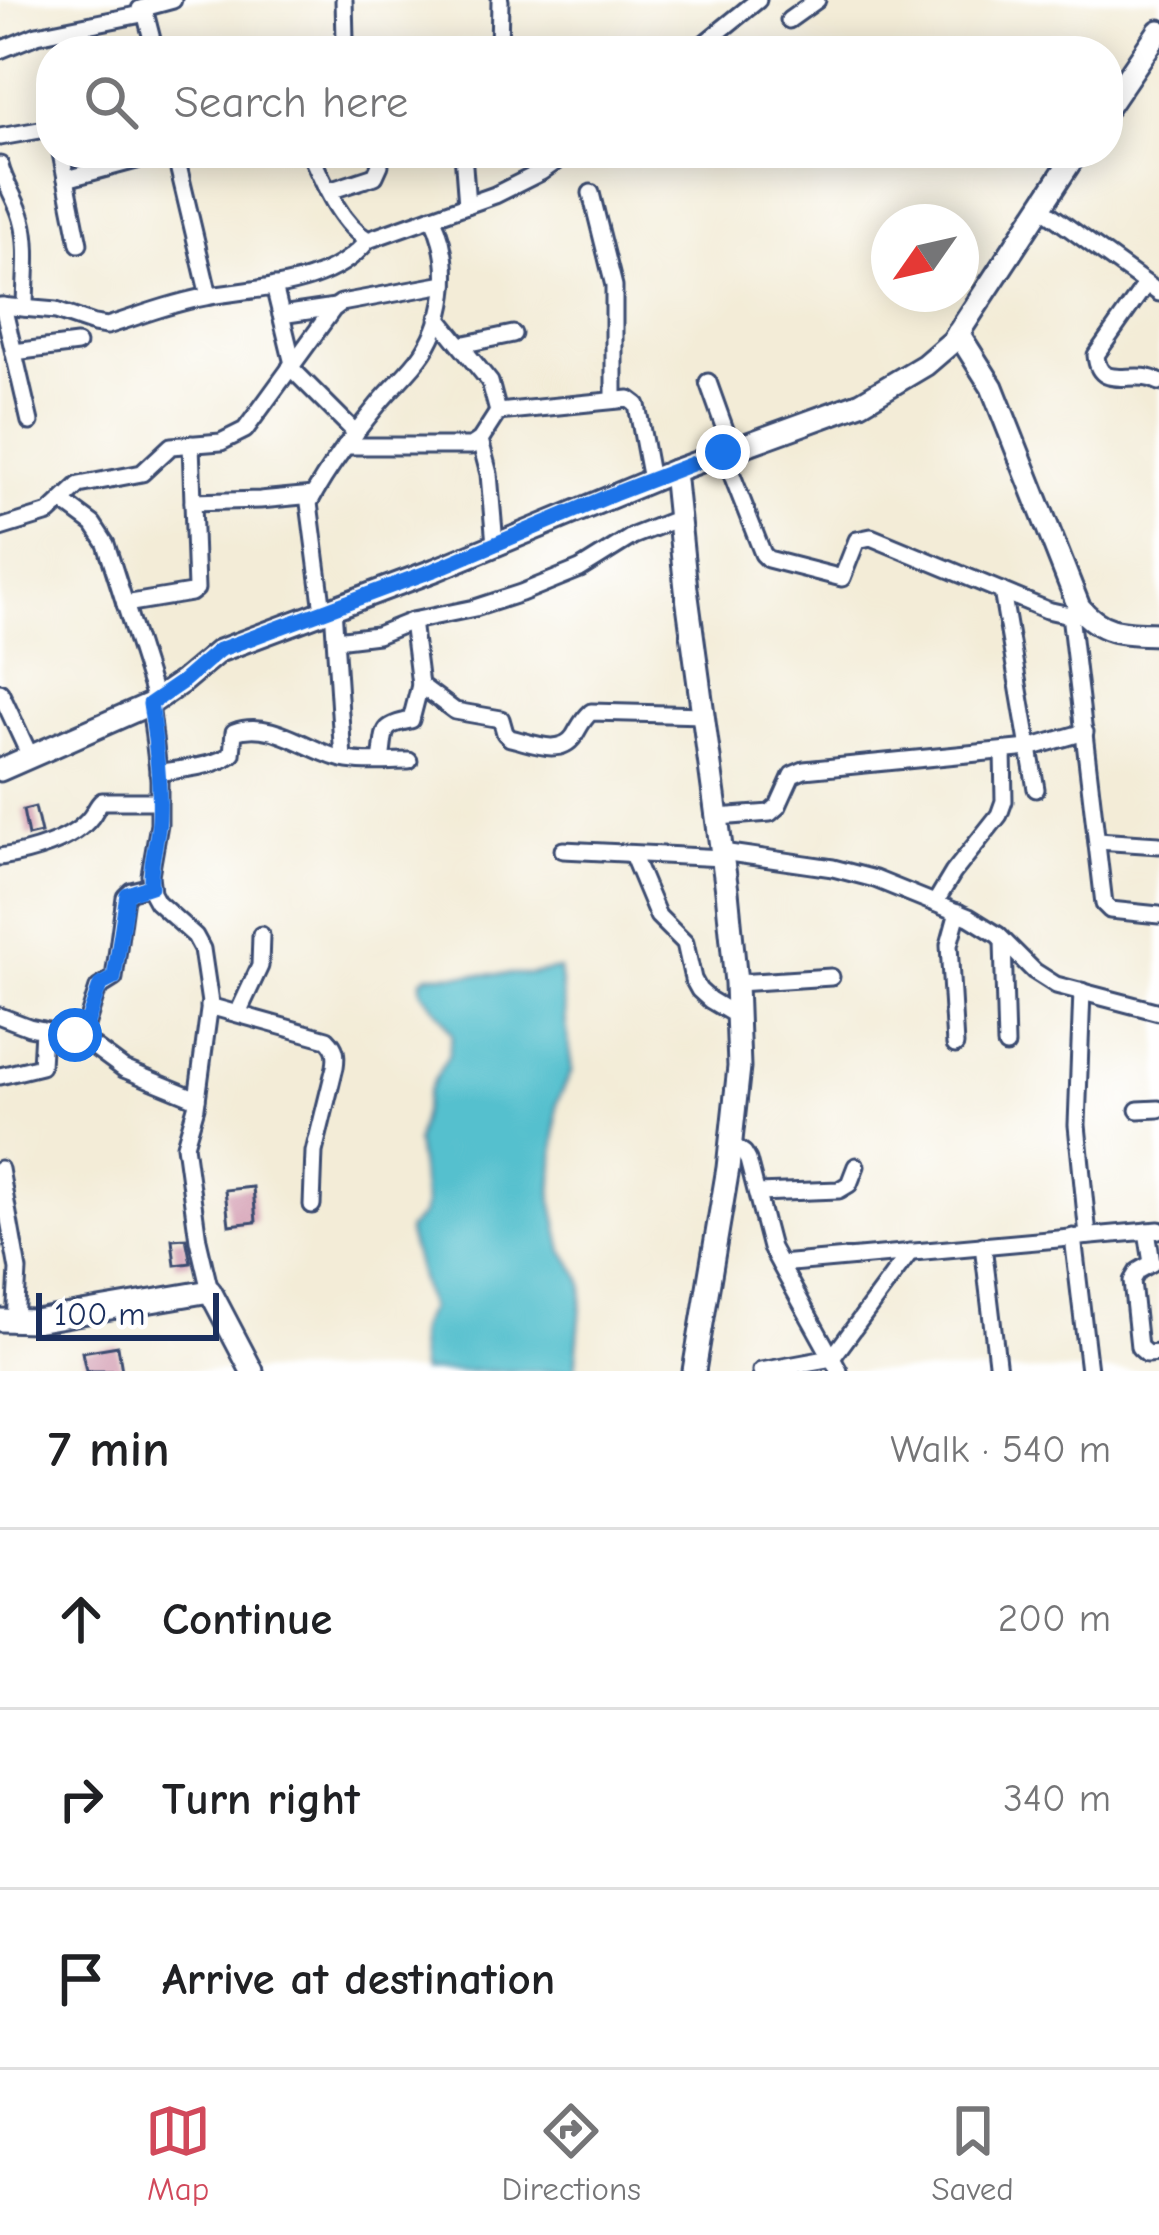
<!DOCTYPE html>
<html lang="en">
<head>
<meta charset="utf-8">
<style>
  :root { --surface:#fff; --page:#f2f2f2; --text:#202124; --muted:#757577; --line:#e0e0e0; --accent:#d1495b }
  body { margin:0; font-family:"Comic Neue",sans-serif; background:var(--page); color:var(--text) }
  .compass { position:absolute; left:871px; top:204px; width:108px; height:108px; border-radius:50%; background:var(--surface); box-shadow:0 6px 30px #0003; rotate:236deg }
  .scale { position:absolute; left:36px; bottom:30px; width:183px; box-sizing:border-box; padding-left:12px; border:6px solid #1b2f5e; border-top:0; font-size:33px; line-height:42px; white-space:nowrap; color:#1b2f5e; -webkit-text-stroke:9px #fff; paint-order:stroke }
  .stop { position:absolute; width:36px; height:36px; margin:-27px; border:9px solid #1a73e8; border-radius:50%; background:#fff }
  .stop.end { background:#1a73e8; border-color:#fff; box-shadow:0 3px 12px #0008 }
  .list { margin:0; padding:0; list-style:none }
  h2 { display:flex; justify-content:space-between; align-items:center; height:156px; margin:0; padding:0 48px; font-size:51px }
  h2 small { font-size:39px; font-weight:400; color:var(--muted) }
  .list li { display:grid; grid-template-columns:78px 1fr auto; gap:36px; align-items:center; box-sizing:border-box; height:180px; padding:0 48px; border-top:3px solid var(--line) }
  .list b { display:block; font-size:45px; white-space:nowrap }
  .list em { font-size:39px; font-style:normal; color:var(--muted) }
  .icon { flex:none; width:66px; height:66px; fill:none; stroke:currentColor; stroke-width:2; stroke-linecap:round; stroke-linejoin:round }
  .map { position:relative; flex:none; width:1159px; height:1371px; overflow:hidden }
  .search { position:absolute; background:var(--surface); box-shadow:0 6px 30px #0003; left:36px; right:36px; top:36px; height:132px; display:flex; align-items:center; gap:30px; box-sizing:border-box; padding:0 42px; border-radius:48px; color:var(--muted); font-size:45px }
  .sheet { height:696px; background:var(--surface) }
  nav { display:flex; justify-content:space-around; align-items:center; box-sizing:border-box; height:168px; border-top:3px solid var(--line); background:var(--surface); font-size:33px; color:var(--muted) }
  nav a { display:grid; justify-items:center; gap:6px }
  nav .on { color:var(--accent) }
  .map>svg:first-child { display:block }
</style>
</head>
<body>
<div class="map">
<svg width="1159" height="1371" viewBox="0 0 1159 1371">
  <rect width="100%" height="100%" fill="#fff"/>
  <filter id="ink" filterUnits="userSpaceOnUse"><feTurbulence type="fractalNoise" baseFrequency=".00833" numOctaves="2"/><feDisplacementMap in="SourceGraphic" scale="24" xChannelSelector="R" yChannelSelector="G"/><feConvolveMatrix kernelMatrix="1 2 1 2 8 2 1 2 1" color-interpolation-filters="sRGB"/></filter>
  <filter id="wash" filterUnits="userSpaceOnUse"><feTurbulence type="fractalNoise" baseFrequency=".004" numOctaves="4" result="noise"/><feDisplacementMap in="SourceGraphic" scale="48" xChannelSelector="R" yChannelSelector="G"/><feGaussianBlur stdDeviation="2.7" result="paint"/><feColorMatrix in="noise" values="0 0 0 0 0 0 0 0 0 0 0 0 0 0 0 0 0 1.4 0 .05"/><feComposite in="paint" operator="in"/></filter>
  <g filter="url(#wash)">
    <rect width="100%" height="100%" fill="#f3ecd7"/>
    <!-- water -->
    <path fill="#54c0ce" stroke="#387896" stroke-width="3" d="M 559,969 L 572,1070 L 557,1102 L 552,1200 L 563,1251 L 578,1272 L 583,1285 L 575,1371 L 421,1371 C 419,1345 412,1333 429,1309 C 421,1284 416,1259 408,1234 L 408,1229 L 422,1215 L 425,1205 L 416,1142 L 428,1091 L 448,1056 L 452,1035 L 443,1018 L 421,990 L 421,980 L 428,975 L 530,974 Z"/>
    <g id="blocks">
      <!-- building -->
      <g fill="#cd90a7">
        <polygon points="35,807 41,833 28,836 23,810"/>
        <polygon points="253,1187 256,1222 229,1225 225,1190"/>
        <polygon points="186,1238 191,1263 175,1265 172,1239"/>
        <polygon points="118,1346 122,1371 86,1371 82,1352"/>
      </g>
    </g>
  </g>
  <g filter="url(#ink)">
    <use href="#blocks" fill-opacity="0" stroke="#3b4b70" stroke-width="3"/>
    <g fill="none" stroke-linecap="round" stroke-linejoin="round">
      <defs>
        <g id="street">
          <polyline points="344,0 345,40"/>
          <polyline points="140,9 173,0"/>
          <polyline points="789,20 817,0"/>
          <polyline points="0,50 37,35 142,14 146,16 155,51"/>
          <polyline points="499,51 500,0"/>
          <polyline points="695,51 758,0"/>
          <polyline points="0,137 51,128"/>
          <polyline points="61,153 79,244"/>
          <polyline points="175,153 209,296"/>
          <path d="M 310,153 C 323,182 340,224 368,240 L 495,195 L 541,172 L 568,153"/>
          <polyline points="463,153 467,205"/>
          <path d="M 0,165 C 5,185 17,200 22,219 C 30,246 25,280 25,308"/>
          <polyline points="66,179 162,153"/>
          <polyline points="329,191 375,176 380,165 378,153"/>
          <polyline points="591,193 614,286 614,400"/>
          <polyline points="1040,207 1159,293"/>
          <path d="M 1146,284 L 1096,355 C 1099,394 1135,367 1159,382"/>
          <polyline points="274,286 293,364"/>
          <path d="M 0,306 L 56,311 L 94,324 L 107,326 C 139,316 171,303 205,297 C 260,287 330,288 368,240"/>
          <polyline points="3,306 30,422"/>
          <polyline points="281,315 335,307"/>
          <polyline points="438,318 490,382 498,412"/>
          <polyline points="460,345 513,334"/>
          <polyline points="14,352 77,344"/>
          <polyline points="290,367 356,433"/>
          <polyline points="708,382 732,449"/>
          <polyline points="480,440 489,474 495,544"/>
          <polyline points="345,446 471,446 480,440 498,412 629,399 637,405 651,480"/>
          <polyline points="723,452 763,554 768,559 842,578 857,540 871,537 1047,610 1065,614 1084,614"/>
          <polyline points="62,501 93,524 106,544 156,701"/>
          <polyline points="193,502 260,500 313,495"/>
          <polyline points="0,528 49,513 79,485 142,473 171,446 221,442 245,430 333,309 341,303 445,284"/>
          <polyline points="1002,591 1036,789"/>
          <polyline points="125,604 191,593 196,589 191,444"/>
          <polyline points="333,607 343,759"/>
          <path d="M 323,611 L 309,503 C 328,467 354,434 380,402 C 393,386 411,371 423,353 C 449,313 453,259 432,217"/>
          <polyline points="1070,614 1104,904 1110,910 1159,915"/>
          <path d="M 412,621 L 420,685 L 455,711 L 501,719 L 505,733 L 510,738 C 530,742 560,757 574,736 C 580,726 582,720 591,712 L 704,715"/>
          <polyline points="336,640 377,635 412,621 475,608 521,593 580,569 633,536 679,518"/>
          <polyline points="0,692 30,756"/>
          <polyline points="150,704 159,779 159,824 150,875 152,893 157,902 195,936 202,949 210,1003 196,1107 185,1145 198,1240 210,1291"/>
          <path d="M 381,761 C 386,731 379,726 411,720 L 420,685"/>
          <path d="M 158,773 C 183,768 211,768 232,754 L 234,732 C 271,718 308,751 342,759 C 364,764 387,761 409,761"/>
          <polyline points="718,817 770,813 778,806 792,775 804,770 1029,748 1085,732"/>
          <polyline points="1097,841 1159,845"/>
          <polyline points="563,850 723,858"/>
          <polyline points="722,852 833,868 875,879 969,917 998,935 1034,971 1056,985 1159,1012"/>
          <polyline points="632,854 658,916 685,943 693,979 699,990 710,1000 737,1016"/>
          <path d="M 0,857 C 28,853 73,841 91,817 C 95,812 97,805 102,801 L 159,801"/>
          <polyline points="935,903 953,873 999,815 1004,801 1003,751"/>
          <polyline points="1003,941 1006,1045"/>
          <polyline points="736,983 831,977"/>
          <polyline points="1082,991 1077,1125 1088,1236"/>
          <path d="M 209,1006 L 327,1039 C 336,1048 337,1054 335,1067 L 314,1152 L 312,1205"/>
          <polyline points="238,1013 260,966 261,935"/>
          <polyline points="0,1016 29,1027 82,1038 124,1069 197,1099"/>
          <polyline points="82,1038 98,988 114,978 125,897 131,891 151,886"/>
          <polyline points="955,1045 949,945 958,912"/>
          <polyline points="0,1076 41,1066 43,1030"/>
          <polyline points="1138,1110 1159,1109"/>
          <polyline points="730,1143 744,1153 748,1160 771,1248 839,1371"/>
          <polyline points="0,1169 18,1270 15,1321"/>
          <polyline points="757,1193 839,1190 849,1184 856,1166"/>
          <polyline points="1147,1231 1152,1263 1138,1271 1132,1281 1139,1347 1147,1354 1159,1353"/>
          <polyline points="1073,1237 1089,1371"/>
          <polyline points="983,1245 998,1371"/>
          <polyline points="780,1264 1159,1230"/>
          <polyline points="761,1371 832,1358 910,1252"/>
        </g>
        <g id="secondary">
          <polyline points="1108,106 1159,31"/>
          <path d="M 958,333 L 992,387 L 1079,607 C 1102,635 1125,633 1159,634"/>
          <polyline points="0,770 150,704 182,682 219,651 435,570 674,471"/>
          <polyline points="0,1320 35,1321 210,1291 252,1371"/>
          <polyline points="694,1371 728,1168 739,1067 736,983 727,891 686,589 674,471 861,403 925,365 953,341 1076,153"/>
        </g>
      </defs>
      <!-- street casing -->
      <use href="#street" stroke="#3b4b70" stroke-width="21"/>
      <!-- secondary casing -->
      <use href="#secondary" stroke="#3b4b70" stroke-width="27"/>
      <!-- street -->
      <use href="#street" stroke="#fff" stroke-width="15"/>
      <!-- secondary -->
      <use href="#secondary" stroke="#fff" stroke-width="21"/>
    </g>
  </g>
  <g fill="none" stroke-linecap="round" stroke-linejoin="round" filter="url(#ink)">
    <!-- route -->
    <path stroke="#1a73e8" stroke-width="15" d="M 75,1035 L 82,1038 L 100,985 L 114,978 L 127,894 L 151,886 C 149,863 158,842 159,819 C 161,781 156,742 150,704 L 182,682 L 219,650 L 434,570 L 614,494 L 723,452"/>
  </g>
</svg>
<svg class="compass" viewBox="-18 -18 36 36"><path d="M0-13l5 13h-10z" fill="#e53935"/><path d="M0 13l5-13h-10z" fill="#757577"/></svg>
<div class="scale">100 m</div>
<div class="stop" style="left:75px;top:1035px"></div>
<div class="stop end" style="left:723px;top:452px"></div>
<div class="search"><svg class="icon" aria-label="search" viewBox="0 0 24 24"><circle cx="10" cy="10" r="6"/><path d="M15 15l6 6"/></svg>Search here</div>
</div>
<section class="sheet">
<h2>7 min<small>Walk · 540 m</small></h2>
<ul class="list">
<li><svg class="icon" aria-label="ahead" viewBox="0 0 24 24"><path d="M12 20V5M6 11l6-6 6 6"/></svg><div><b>Continue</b></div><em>200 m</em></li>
<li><svg class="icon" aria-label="right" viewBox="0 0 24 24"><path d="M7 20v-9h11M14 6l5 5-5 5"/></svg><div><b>Turn right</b></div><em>340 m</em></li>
<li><svg class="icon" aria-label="arrive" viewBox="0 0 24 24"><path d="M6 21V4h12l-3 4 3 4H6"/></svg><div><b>Arrive at destination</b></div></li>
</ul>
</section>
<nav>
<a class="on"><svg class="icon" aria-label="map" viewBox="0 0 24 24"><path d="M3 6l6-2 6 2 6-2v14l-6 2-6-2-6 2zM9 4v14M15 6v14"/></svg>Map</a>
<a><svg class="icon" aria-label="directions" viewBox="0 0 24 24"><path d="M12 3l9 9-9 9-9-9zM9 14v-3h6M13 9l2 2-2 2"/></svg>Directions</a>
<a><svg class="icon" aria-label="saved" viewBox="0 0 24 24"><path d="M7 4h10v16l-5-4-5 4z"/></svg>Saved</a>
</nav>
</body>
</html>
